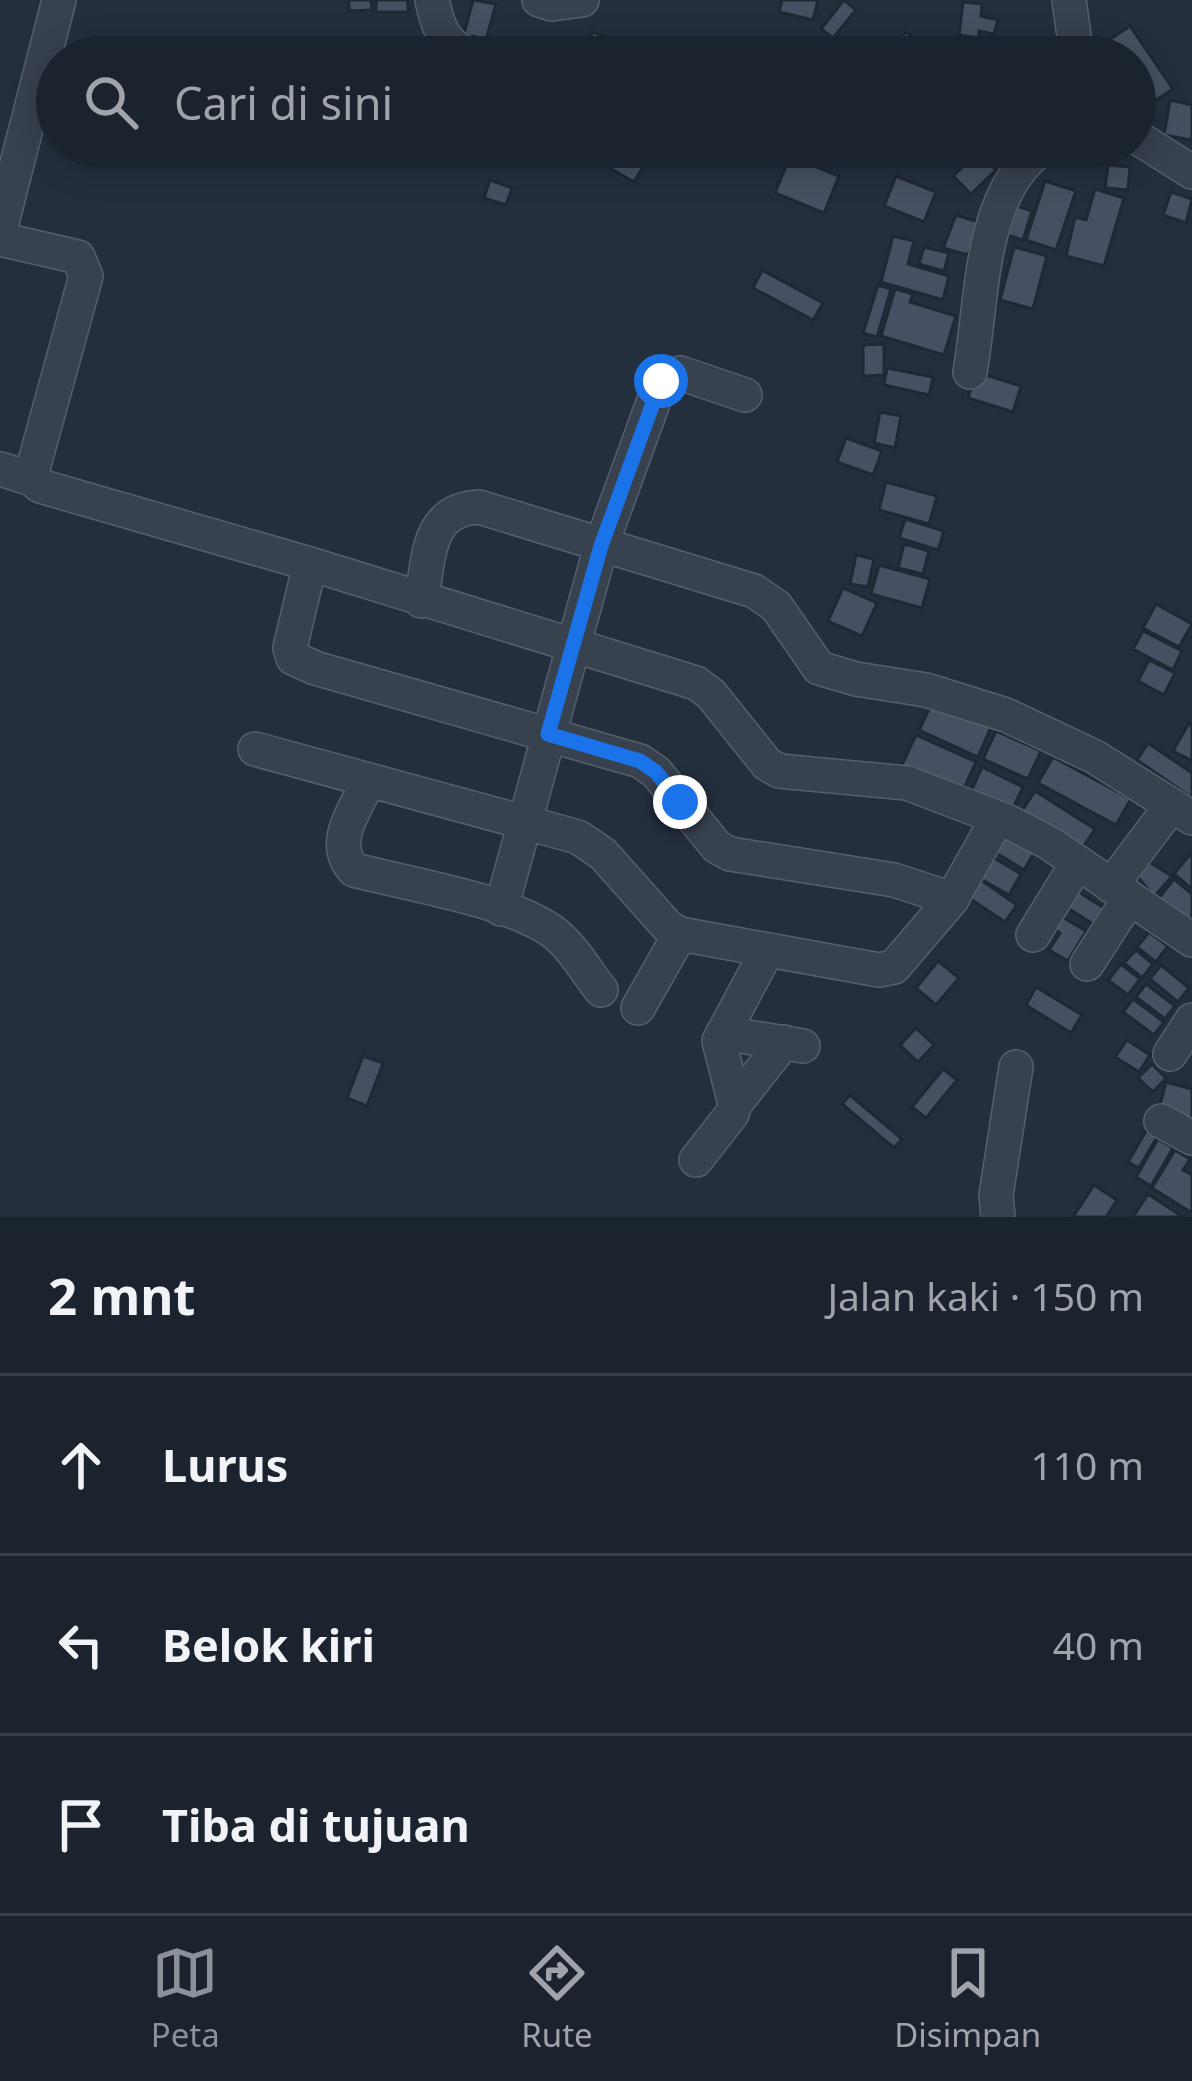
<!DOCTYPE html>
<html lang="id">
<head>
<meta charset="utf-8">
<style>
  :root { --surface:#1b232e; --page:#282f3a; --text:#f1f3f6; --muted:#a0a4aa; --line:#39404a; --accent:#8c9099 }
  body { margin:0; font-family:"Noto Sans",sans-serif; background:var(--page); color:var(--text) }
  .stop { position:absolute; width:36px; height:36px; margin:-27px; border:9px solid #1a73e8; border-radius:50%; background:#fff }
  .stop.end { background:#1a73e8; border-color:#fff; box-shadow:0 3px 12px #0008 }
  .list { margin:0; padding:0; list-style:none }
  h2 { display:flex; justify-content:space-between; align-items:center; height:156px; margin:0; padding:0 48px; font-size:51px }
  h2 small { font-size:39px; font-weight:400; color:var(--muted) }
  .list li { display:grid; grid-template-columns:78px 1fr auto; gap:36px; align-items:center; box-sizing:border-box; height:180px; padding:0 48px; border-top:3px solid var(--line) }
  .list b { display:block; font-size:45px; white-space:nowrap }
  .list em { font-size:39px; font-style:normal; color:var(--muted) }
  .icon { flex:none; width:66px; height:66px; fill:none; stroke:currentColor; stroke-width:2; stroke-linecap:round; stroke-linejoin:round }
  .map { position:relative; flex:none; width:1192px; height:1217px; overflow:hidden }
  .search { position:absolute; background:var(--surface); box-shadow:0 6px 30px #0003; left:36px; right:36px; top:36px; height:132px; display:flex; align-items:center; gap:30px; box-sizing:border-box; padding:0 42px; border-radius:66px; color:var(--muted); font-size:45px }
  .sheet { height:696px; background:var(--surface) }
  nav { display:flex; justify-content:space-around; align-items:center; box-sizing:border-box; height:168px; border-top:3px solid var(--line); background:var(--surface); font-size:33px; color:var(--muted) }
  nav a { display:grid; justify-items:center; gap:6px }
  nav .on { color:var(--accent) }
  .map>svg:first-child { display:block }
</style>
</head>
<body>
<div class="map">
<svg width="1192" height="1217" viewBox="0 0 1192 1217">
  <rect width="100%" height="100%" fill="#242f3e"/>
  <!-- building -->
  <g fill="#455162" stroke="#1f2835" stroke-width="3">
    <polygon points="349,0 371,0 372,10 349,11"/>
    <rect x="376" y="0" width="32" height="12"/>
    <polygon points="473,0 496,4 486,40 464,34"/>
    <polygon points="782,0 818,0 813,20 779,12"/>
    <polygon points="844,0 856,10 833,38 821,29"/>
    <polygon points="963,2 982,4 981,16 998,20 994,34 979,31 979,38 959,35"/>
    <polygon points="1130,26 1173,89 1135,114 1135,57 1094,57 1091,52"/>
    <polygon points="592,32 670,57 585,57"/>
    <polygon points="906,32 938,57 886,57"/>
    <polygon points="956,46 988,50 987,57 955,57"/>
    <polygon points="1170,100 1192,105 1192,140 1164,135"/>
    <polygon points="587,147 648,147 653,150 634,182 584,153"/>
    <polygon points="978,152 996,170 971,194 953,176"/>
    <polygon points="790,156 839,176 824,213 775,193"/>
    <polygon points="1108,165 1130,167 1128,190 1105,188"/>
    <polygon points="896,176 936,192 924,222 884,206"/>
    <polygon points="490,180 512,188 506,205 484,198"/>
    <polygon points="1045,181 1076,191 1056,250 1026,240"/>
    <polygon points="1095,189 1124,198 1104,266 1066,256 1075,217 1086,220"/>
    <polygon points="1171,192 1192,199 1186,223 1163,215"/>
    <polygon points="1017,206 1032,211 1023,240 1007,235"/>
    <polygon points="956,215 981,223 968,255 943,248"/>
    <polygon points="893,236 914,241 908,264 949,276 943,300 881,282"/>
    <polygon points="924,247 949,253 944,271 919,264"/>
    <polygon points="1014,247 1047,256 1033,309 1000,300"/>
    <polygon points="762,270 823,303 813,320 753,288"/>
    <polygon points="878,285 891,289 877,337 863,333"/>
    <polygon points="895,289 913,294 910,302 956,316 944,355 881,336"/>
    <polygon points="884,344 884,375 863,376 863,345"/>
    <polygon points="887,368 933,377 929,395 884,385"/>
    <polygon points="976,372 1021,386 1013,412 968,398"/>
    <polygon points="880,412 901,416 895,448 874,443"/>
    <polygon points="846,438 882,451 873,475 837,462"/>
    <polygon points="886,482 937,496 929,524 879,510"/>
    <polygon points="905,519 944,531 938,550 899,538"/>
    <polygon points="904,544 929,551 923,574 898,568"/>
    <polygon points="856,555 874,559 868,587 850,584"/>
    <polygon points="879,565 930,579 922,608 871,594"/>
    <polygon points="843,588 877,603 862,636 828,621"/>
    <polygon points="1156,604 1192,624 1179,647 1143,628"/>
    <polygon points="1143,631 1182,651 1173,670 1133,649"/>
    <polygon points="1149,660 1175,673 1164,695 1138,681"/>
    <polygon points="933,701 991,727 978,757 919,730"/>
    <polygon points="1189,723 1192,725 1192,761 1173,751"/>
    <polygon points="996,731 1041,751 1028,779 983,759"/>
    <polygon points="916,735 976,762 960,797 900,769"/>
    <polygon points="1148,743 1192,773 1192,798 1137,760"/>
    <polygon points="1053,757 1131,799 1116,825 1038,783"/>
    <polygon points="982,767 1023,787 1008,818 968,798"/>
    <polygon points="1035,791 1095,829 1078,855 1018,817"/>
    <polygon points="1002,832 1035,852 1024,870 991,850"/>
    <polygon points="1192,852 1192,889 1174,874"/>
    <polygon points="989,855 1021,874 1009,895 977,877"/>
    <polygon points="1149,862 1172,876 1154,897 1138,877"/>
    <polygon points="975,876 1017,905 1005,922 963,894"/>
    <polygon points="1174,879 1192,894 1192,927 1158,899"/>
    <polygon points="1074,889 1104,908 1093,924 1063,905"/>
    <polygon points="1057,914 1086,931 1068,961 1049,950 1060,933 1049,926"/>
    <polygon points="1149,932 1168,946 1156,962 1137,947"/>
    <polygon points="1136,950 1153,964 1142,978 1124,963"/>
    <polygon points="938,961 959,978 936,1005 916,988"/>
    <polygon points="1121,964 1140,979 1128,995 1108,980"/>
    <polygon points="1161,965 1189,988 1178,1002 1150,979"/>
    <polygon points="1146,984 1175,1006 1165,1019 1136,997"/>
    <polygon points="1036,987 1082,1015 1071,1033 1026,1005"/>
    <polygon points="1133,999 1164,1022 1154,1035 1123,1012"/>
    <polygon points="916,1028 934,1045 918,1062 900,1045"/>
    <polygon points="1127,1040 1150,1055 1139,1072 1115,1057"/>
    <polygon points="363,1056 383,1063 367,1106 347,1098"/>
    <polygon points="1152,1064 1166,1078 1153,1092 1138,1078"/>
    <polygon points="943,1069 957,1080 926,1118 912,1107"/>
    <polygon points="1166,1082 1192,1089 1192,1125 1157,1116"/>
    <polygon points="850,1095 902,1139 894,1148 842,1104"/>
    <polygon points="1146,1131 1157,1137 1139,1168 1128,1162"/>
    <polygon points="1158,1139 1173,1148 1151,1186 1136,1177"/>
    <polygon points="1175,1150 1190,1159 1183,1170 1192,1175 1192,1213 1152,1188"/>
    <polygon points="1094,1185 1117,1200 1106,1217 1073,1217"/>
    <polygon points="1148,1194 1183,1217 1133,1217"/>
  </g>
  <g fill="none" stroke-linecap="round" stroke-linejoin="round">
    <defs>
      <g id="minor">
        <path d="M 432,0 C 439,31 445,48 477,57"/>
        <polyline points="539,0 552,4 582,0"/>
        <polyline points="1069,0 1077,57"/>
        <polyline points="1135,136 1192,172"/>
        <polyline points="0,230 59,0"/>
        <polyline points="0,239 78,257 86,276 34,465 32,479 40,486 310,564 696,683 711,694 767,764 779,771 907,783 1009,822 1049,843 1192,940"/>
        <path d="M 970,372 C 983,302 978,191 1044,147"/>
        <polyline points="0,469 32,479"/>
        <polyline points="310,564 290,648 293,658 315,668 640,761 656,772 717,847 730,854 894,880 952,899"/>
        <path d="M 421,601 C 430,558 425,510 479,507 L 754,591 L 776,606 L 819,668 L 856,679 L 926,690 L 1006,715 L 1095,757 L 1192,818"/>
        <polyline points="255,749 578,837 603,854 668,927 680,934 879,970 894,967 952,899 997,819"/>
        <path d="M 368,782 C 355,810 329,843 354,870 C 408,884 509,900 553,932 C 572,946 586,971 601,990"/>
        <polyline points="1111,886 1171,806"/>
        <polyline points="501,909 601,546 661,381 680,373 745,395"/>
        <polyline points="1033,935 1078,862"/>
        <polyline points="1087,964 1129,899"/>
        <polyline points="638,1008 680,934"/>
        <polyline points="723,1033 803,1046"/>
        <polyline points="1170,1054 1192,1020"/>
        <polyline points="735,1104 784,1042"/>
        <polyline points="1161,1121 1192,1138"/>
        <polyline points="696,1160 732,1114 735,1104 719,1041 767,951"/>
        <polyline points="998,1217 996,1195 1016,1067"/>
      </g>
    </defs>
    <!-- minor casing -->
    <use href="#minor" stroke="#565f6c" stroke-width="36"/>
    <!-- minor -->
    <use href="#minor" stroke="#38414e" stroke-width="33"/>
  </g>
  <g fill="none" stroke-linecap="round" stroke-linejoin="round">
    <!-- route -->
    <polyline stroke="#1a73e8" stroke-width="15" points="661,381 601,546 548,734 640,761 656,772 680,802"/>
  </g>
</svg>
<div class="stop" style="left:661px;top:381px"></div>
<div class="stop end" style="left:680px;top:802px"></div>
<div class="search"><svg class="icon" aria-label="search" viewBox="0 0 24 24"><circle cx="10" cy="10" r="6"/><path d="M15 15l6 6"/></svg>Cari di sini</div>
</div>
<section class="sheet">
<h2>2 mnt<small>Jalan kaki · 150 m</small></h2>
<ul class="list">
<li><svg class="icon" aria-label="ahead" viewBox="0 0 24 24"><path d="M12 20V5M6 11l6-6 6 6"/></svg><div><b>Lurus</b></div><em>110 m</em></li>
<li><svg class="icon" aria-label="left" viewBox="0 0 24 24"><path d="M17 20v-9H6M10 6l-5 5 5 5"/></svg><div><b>Belok kiri</b></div><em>40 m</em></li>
<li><svg class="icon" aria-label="arrive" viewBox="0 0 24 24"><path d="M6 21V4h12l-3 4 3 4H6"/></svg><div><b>Tiba di tujuan</b></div></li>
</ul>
</section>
<nav>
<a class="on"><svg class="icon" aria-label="map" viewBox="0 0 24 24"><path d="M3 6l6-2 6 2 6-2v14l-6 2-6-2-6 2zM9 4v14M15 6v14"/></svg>Peta</a>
<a><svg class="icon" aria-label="directions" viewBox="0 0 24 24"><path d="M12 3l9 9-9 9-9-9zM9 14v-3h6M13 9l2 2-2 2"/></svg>Rute</a>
<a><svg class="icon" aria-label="saved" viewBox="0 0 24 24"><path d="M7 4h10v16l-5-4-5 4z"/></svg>Disimpan</a>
</nav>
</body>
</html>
